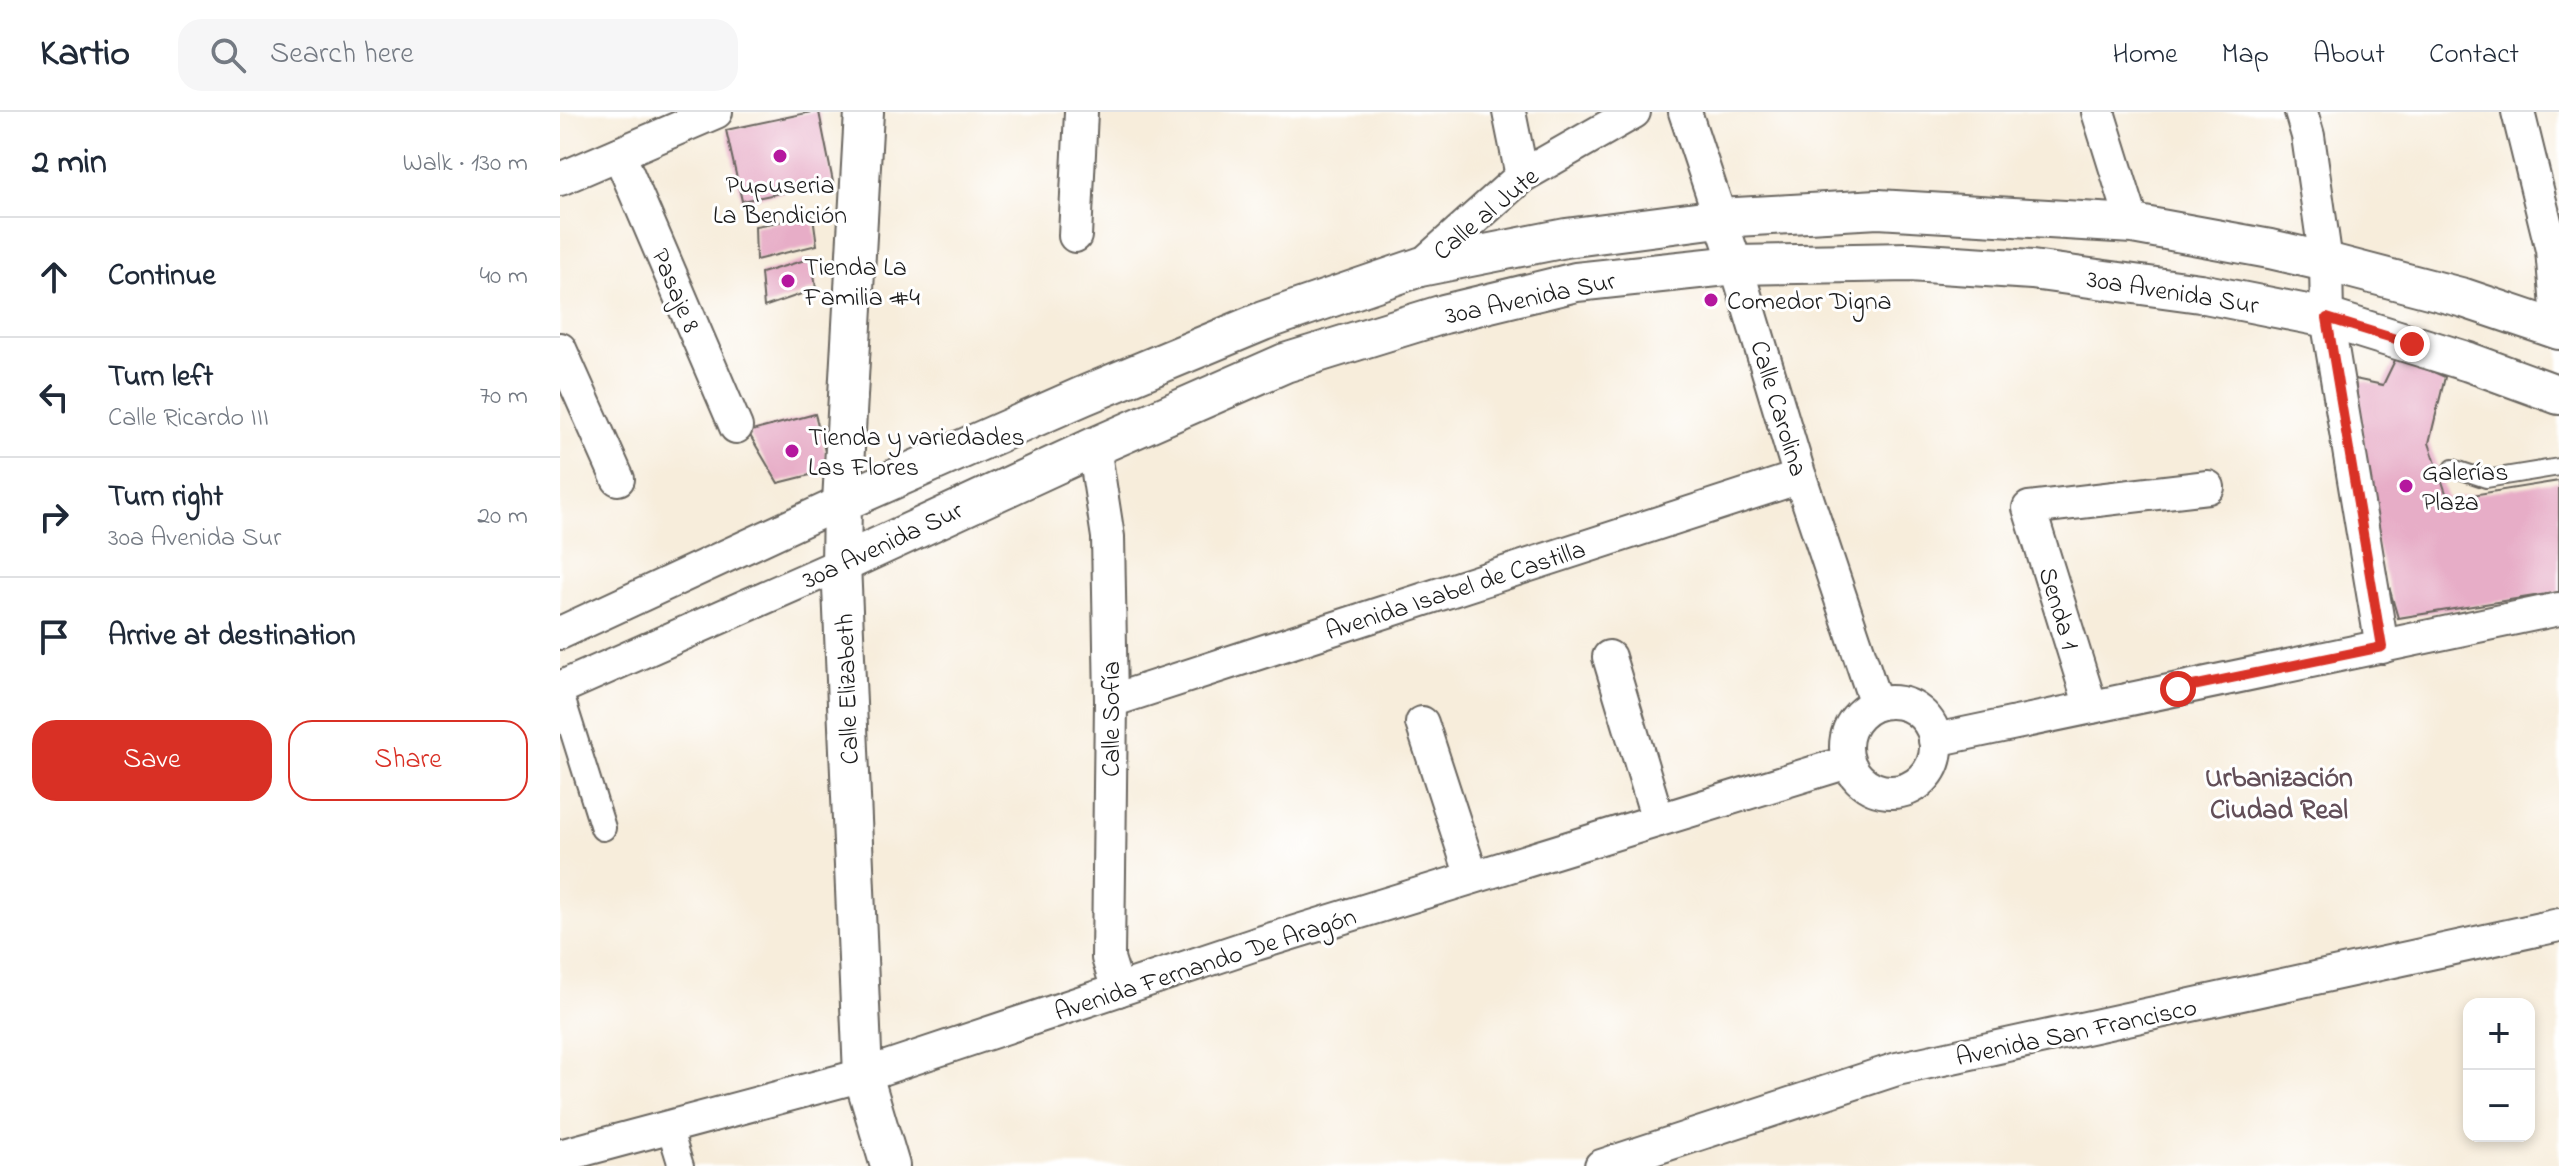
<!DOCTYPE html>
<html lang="en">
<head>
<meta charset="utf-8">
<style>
  :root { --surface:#fff; --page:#f6f6f7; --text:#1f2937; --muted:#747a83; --line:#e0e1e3; --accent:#d93025 }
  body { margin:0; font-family:"Indie Flower",sans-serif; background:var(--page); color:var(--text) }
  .controls { position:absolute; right:24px; bottom:24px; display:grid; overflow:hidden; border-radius:16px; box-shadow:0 4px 12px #0003 }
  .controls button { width:72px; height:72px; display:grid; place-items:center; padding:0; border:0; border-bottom:2px solid var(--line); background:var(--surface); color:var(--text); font:40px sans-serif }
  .stop { position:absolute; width:24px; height:24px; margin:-18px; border:6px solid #d93025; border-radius:50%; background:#fff }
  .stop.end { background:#d93025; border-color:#fff; box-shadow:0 2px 8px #0008 }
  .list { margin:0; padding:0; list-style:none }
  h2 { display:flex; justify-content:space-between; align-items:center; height:104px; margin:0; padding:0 32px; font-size:34px }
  h2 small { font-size:26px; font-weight:400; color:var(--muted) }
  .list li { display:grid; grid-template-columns:52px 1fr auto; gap:24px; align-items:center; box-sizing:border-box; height:120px; padding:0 32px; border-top:2px solid var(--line) }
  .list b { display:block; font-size:30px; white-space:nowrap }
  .list p { margin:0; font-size:26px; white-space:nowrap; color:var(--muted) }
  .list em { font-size:26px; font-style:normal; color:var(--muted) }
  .actions { display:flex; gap:16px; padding:24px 32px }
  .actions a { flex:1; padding:18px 0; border:2px solid var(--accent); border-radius:24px; text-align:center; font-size:28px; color:var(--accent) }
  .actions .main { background:var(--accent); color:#fff }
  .icon { flex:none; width:44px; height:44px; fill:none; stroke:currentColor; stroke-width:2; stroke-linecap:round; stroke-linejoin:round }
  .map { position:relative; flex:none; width:1999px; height:1054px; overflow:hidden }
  header { display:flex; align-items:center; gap:48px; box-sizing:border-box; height:112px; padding:0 40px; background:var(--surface); border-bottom:2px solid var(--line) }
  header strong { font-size:38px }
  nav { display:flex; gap:44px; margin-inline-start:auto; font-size:28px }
  .search { width:560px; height:72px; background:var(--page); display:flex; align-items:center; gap:20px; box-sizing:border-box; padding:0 28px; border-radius:24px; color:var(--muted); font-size:30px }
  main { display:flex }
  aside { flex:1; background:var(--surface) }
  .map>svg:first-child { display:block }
</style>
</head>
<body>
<header>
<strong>Kartio</strong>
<div class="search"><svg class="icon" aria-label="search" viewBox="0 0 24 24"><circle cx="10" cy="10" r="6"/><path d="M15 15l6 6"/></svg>Search here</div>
<nav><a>Home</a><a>Map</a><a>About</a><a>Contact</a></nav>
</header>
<main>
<aside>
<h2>2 min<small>Walk · 130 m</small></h2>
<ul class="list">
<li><svg class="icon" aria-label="ahead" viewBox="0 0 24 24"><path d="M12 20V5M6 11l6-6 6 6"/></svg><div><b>Continue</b></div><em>40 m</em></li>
<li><svg class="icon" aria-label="left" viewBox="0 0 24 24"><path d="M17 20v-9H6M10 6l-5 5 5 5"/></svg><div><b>Turn left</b><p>Calle Ricardo III</p></div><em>70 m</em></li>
<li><svg class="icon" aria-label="right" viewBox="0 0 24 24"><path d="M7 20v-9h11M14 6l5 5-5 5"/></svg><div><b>Turn right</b><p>30a Avenida Sur</p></div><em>20 m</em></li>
<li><svg class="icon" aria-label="arrive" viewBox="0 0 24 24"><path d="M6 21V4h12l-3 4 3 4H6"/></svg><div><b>Arrive at destination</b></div></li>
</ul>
<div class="actions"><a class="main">Save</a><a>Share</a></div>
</aside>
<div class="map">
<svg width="1999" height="1054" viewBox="0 0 1999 1054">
  <rect width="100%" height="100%" fill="#fff"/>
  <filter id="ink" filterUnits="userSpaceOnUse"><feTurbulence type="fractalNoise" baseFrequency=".0125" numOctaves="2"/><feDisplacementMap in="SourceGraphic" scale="16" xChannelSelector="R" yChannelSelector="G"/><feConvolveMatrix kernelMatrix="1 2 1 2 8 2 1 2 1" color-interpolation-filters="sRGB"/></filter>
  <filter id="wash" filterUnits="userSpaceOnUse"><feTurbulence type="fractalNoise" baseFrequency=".006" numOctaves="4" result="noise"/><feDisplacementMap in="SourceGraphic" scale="32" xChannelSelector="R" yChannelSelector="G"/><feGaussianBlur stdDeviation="1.8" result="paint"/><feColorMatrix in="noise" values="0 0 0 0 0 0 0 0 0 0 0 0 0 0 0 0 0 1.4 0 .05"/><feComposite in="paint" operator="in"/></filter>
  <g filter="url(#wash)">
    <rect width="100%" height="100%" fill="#f7eddb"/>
    <g id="blocks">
      <!-- building -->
      <g fill="#e7adc7">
        <polygon points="251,0 259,0 273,70 182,89 166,18"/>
        <polygon points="253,104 257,133 196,148 195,114"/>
        <polygon points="252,146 256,177 204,195 201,161"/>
        <polygon points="1837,244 1885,265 1869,331 1888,387 1999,369 1999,480 1838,506 1814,423 1795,267 1823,273"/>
        <polygon points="255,302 270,358 218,371 188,320"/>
      </g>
    </g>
  </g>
  <g filter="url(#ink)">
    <use href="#blocks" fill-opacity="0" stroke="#69655f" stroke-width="2"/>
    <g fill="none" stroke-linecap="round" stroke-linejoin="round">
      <defs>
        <polyline id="service" points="1893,356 1926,367 1999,355"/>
        <g id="pedestrian">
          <polyline points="0,579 43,716"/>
          <polyline points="109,1015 121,1054"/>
        </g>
        <g id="minor">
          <polyline points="949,0 962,64"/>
          <polyline points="1125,0 1176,153 1240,365 1316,592"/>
          <polyline points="1538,0 1573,112"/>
          <polyline points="1741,0 1748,24 1766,150 1767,206 1822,535"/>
          <polyline points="1958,0 1992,138 1999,218"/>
          <polyline points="59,42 176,315"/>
          <polyline points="0,67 156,0"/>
          <polyline points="515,124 521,0"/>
          <polyline points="860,155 962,64 1074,0"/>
          <polyline points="0,237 58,367"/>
          <polyline points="534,335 548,425 551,589 548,846 558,878"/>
          <polyline points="0,521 282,390"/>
          <polyline points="1049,545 1098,708"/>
          <polyline points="0,576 281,452"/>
          <polyline points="551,589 1240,365"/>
          <circle cx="1331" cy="635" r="45"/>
          <polyline points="1531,595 1469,396 1648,375"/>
          <polyline points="862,611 912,765"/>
          <polyline points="1375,628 1999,497"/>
          <polyline points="0,1044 303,963 696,832 1288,650"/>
          <polyline points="1041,1054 1337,957 1999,813"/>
        </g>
        <g id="tertiary">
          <polyline points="304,0 282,390 281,452 303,963 330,1054"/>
          <polyline points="282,390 523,284 703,209 860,155 1006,126 1159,106 1318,97 1573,112 1710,137 1766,150 1904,186 1999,218"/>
          <polyline points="281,452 534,335 725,251 884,202 1016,170 1176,153 1350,150 1472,158 1640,181 1767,206 1909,250 1999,283"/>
        </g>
      </defs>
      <!-- service casing -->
      <use href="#service" stroke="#69655f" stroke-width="20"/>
      <!-- pedestrian casing -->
      <use href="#pedestrian" stroke="#69655f" stroke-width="28"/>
      <!-- minor casing -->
      <use href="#minor" stroke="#69655f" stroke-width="36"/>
      <!-- tertiary casing -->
      <use href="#tertiary" stroke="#69655f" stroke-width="42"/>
      <!-- service -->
      <use href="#service" stroke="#fff" stroke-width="16"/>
      <!-- pedestrian -->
      <use href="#pedestrian" stroke="#fff" stroke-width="24"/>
      <!-- minor -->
      <use href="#minor" stroke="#fff" stroke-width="32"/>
      <!-- tertiary -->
      <use href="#tertiary" stroke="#fff" stroke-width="38"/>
    </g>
  </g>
  <g fill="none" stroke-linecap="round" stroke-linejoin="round" filter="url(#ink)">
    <!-- route -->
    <polyline stroke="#d93025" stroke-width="10" points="1618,577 1822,535 1767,206 1852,232"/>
  </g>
  <!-- markers -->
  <g fill="#b5179e" stroke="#fff" stroke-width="3">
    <circle cx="220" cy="44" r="8"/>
    <circle cx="228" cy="169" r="8"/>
    <circle cx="1151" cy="188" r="8"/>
    <circle cx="232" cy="339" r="8"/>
    <circle cx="1846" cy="374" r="8"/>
  </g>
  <g text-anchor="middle" stroke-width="6" stroke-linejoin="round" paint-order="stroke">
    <!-- poi labels -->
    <g font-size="26" fill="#1c1c1c" stroke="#fff" text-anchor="start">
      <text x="220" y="81" text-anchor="middle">Pupuseria<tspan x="220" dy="30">La Bendición</tspan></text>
      <text x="244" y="163">Tienda La<tspan x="244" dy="30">Familia #4</tspan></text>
      <text x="1167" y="197">Comedor Digna</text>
      <text x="248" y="333">Tienda y variedades<tspan x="248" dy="30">Las Flores</tspan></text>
      <text x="1862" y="368">Galerías<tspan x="1862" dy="30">Plaza</tspan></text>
    </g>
    <!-- street labels -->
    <g font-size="26" fill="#1c1c1c" stroke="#fff">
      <text transform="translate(925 101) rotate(-40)" y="9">Calle al Jute</text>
      <text transform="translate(117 178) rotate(67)" y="9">Pasaje 8</text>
      <text transform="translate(1613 179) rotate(9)" y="9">30a Avenida Sur</text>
      <text transform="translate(970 185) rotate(-12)" y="9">30a Avenida Sur</text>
      <text transform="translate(1220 296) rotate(73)" y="9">Calle Carolina</text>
      <text transform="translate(322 432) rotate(-25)" y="9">30a Avenida Sur</text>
      <text transform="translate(895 477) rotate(-18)" y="9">Avenida Isabel de Castilla</text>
      <text transform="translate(1500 496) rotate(73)" y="9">Senda 1</text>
      <text transform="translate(286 577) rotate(-92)" y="9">Calle Elizabeth</text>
      <text transform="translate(550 607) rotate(-90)" y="9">Calle Sofía</text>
      <text transform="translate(645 851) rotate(-18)" y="9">Avenida Fernando De Aragón</text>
      <text transform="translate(1516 919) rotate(-12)" y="9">Avenida San Francisco</text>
    </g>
    <!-- neighbourhood labels -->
    <g font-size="28" font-weight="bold" fill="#634f58" stroke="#fff">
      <text x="1719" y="674">Urbanización<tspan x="1719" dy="32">Ciudad Real</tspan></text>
    </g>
  </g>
</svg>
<div class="controls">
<button>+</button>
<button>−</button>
</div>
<div class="stop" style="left:1618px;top:577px"></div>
<div class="stop end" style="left:1852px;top:232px"></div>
</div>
</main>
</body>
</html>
